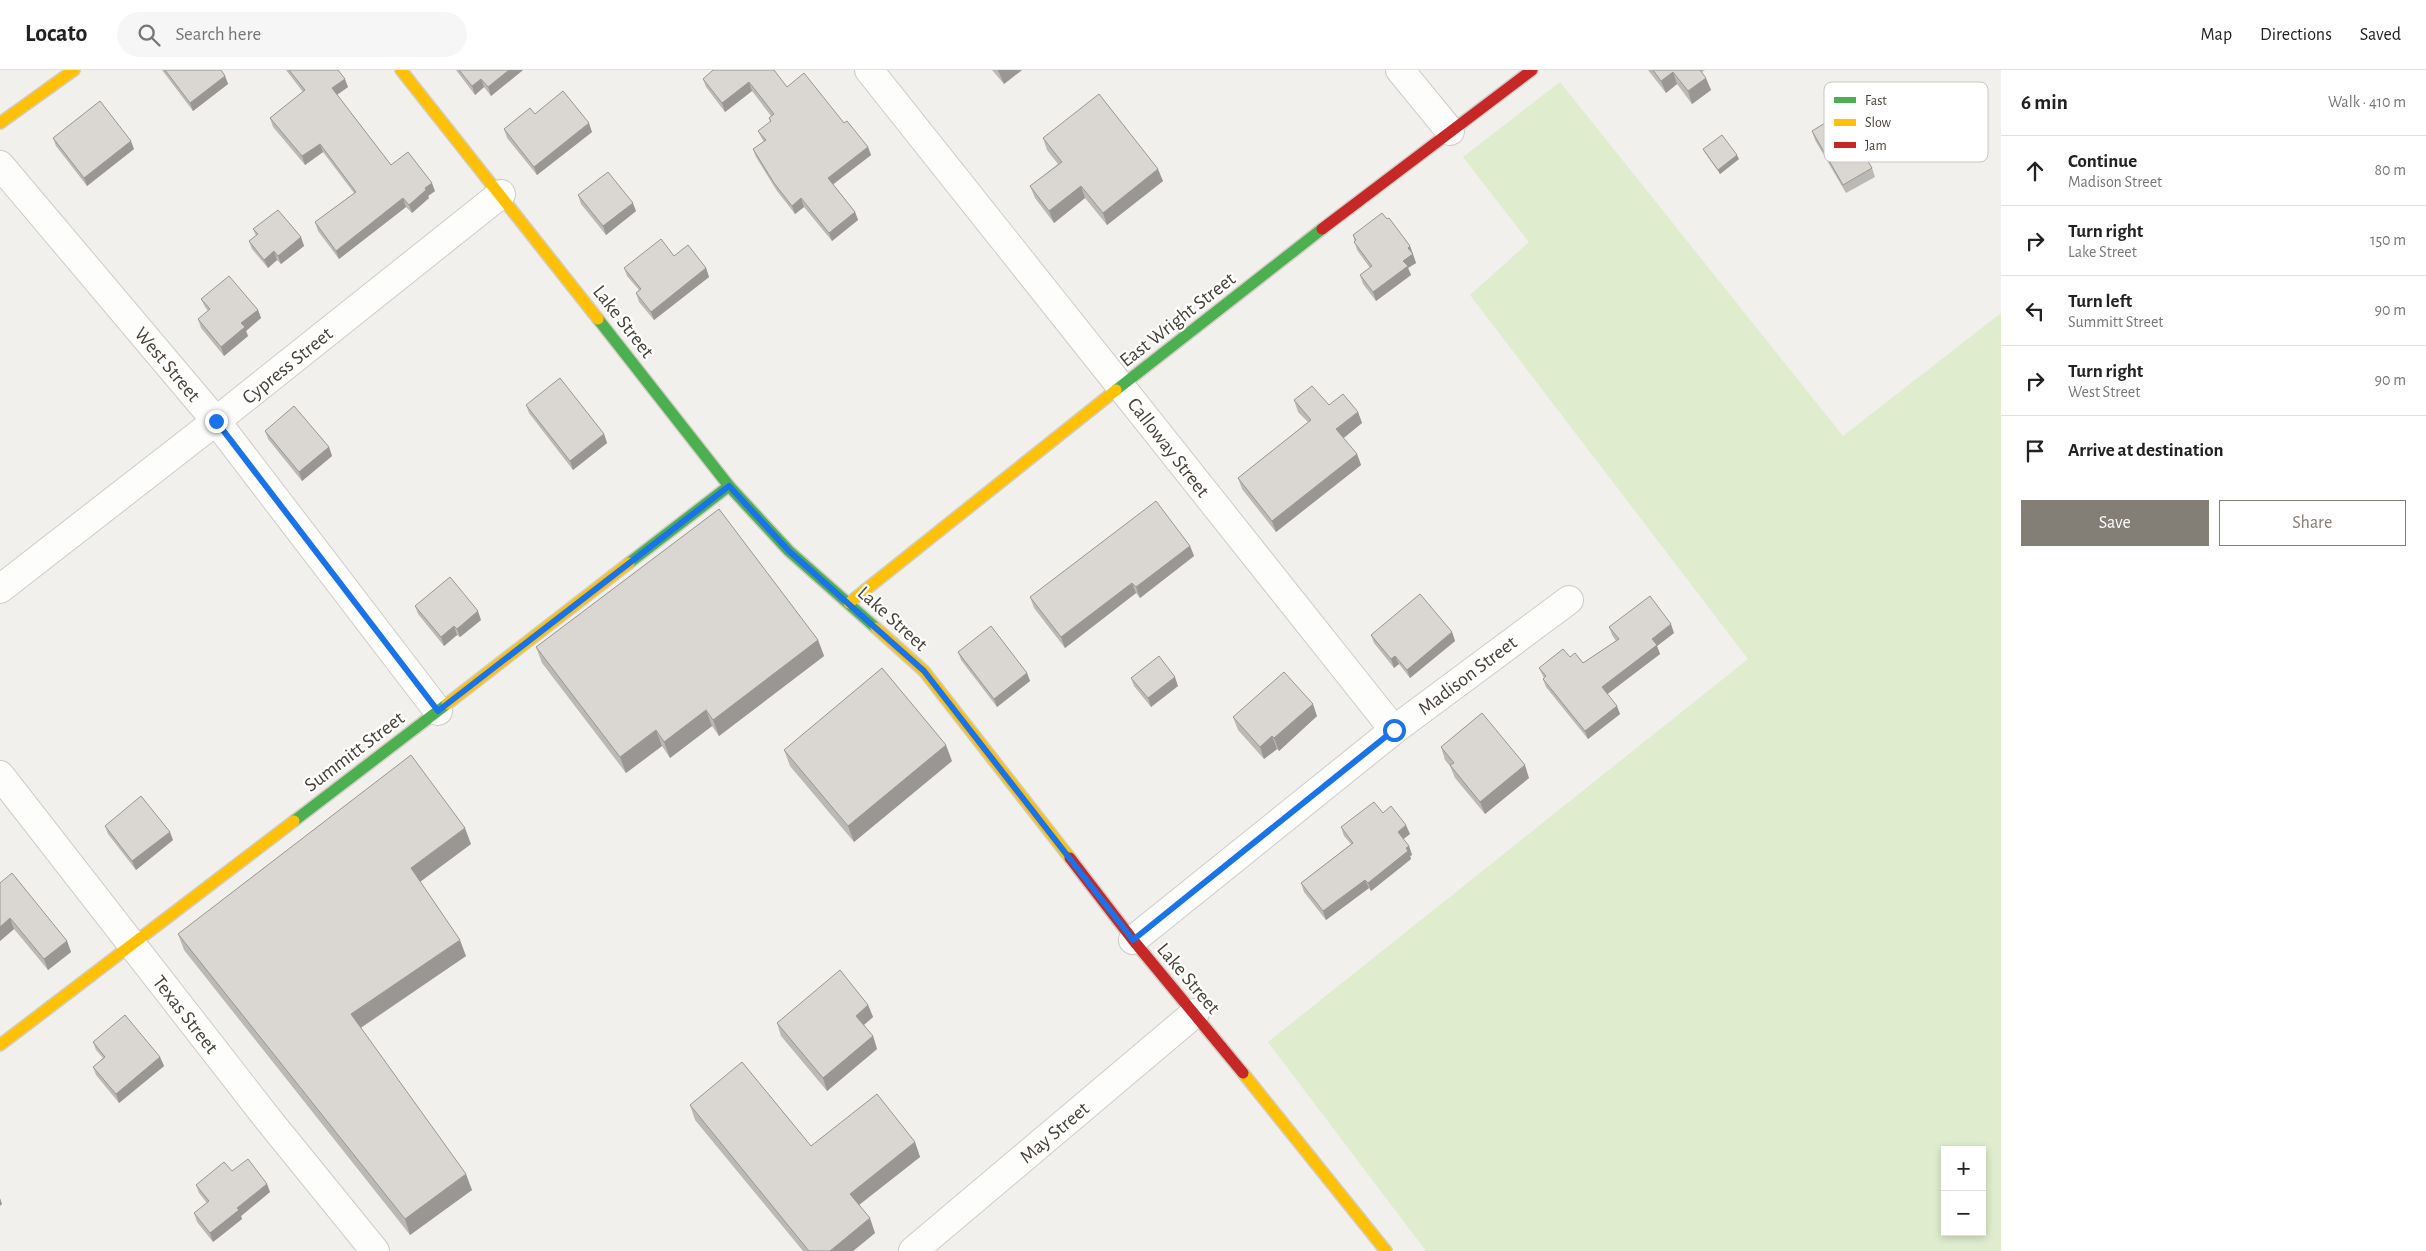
<!DOCTYPE html>
<html lang="en">
<head>
<meta charset="utf-8">
<style>
  :root { --surface:#fff; --page:#f6f6f6; --text:#222; --muted:#767676; --line:#e0e0e0; --accent:#837e76 }
  body { margin:0; font-family:"Alegreya Sans",sans-serif; background:var(--page); color:var(--text) }
  .controls { position:absolute; right:15px; bottom:15px; display:grid; overflow:hidden; border-radius:0px; box-shadow:0 2px 8px #0003 }
  .controls button { width:45px; height:45px; display:grid; place-items:center; padding:0; border:0; border-bottom:1px solid var(--line); background:var(--surface); color:var(--text); font:25px sans-serif }
  .stop { position:absolute; width:15px; height:15px; margin:-11px; border:4px solid #1a73e8; border-radius:50%; background:#fff }
  .stop.end { background:#1a73e8; border-color:#fff; box-shadow:0 1px 5px #0008 }
  .list { margin:0; padding:0; list-style:none }
  h2 { display:flex; justify-content:space-between; align-items:center; height:65px; margin:0; padding:0 20px; font-size:21px }
  h2 small { font-size:16px; font-weight:400; color:var(--muted) }
  .list li { display:grid; grid-template-columns:32px 1fr auto; gap:15px; align-items:center; box-sizing:border-box; height:70px; padding:0 20px; border-top:1px solid var(--line) }
  .list b { display:block; font-size:19px; white-space:nowrap }
  .list p { margin:0; font-size:16px; white-space:nowrap; color:var(--muted) }
  .list em { font-size:16px; font-style:normal; color:var(--muted) }
  .actions { display:flex; gap:10px; padding:15px 20px }
  .actions a { flex:1; padding:11px 0; border:1px solid var(--accent); border-radius:0px; text-align:center; font-size:18px; color:var(--accent) }
  .actions .main { background:var(--accent); color:#fff }
  .icon { flex:none; width:28px; height:28px; fill:none; stroke:currentColor; stroke-width:2; stroke-linecap:round; stroke-linejoin:round }
  .map { position:relative; flex:none; width:2001px; height:1181px; overflow:hidden }
  header { display:flex; align-items:center; gap:30px; box-sizing:border-box; height:70px; padding:0 25px; background:var(--surface); border-bottom:1px solid var(--line) }
  header strong { font-size:24px }
  nav { display:flex; gap:28px; margin-inline-start:auto; font-size:18px }
  .search { width:350px; height:45px; background:var(--page); display:flex; align-items:center; gap:12px; box-sizing:border-box; padding:0 18px; border-radius:28px; color:var(--muted); font-size:19px }
  main { display:flex }
  aside { flex:1; background:var(--surface) }
  .map>svg:first-child { display:block }
</style>
</head>
<body>
<header>
<strong>Locato</strong>
<div class="search"><svg class="icon" aria-label="search" viewBox="0 0 24 24"><circle cx="10" cy="10" r="6"/><path d="M15 15l6 6"/></svg>Search here</div>
<nav><a>Map</a><a>Directions</a><a>Saved</a></nav>
</header>
<main>
<div class="map">
<svg width="2001" height="1181" viewBox="0 0 2001 1181">
  <rect width="100%" height="100%" fill="#f1f0ec"/>
  <!-- green -->
  <path fill="#dfeccd" fill-rule="evenodd" d="M 1560,12 L 1843,366 L 2001,243 L 2001,1181 L 1426,1181 L 1268,972 L 1748,589 L 1470,225 L 1529,172 L 1463,87 ZM 1945,1080 L 1982,1080 L 1982,1162 L 1945,1162 Z"/>
  <g fill="none" stroke-linecap="round" stroke-linejoin="round">
    <defs>
      <g id="street">
        <polyline points="869,0 1394,660"/>
        <polyline points="1400,0 1450,61"/>
        <polyline points="0,95 216,351 438,641"/>
        <polyline points="0,519 216,351 501,124"/>
        <polyline points="0,705 267,1048 375,1181"/>
        <polyline points="1133,870 1394,660 1569,530"/>
        <polyline points="913,1181 1195,943"/>
      </g>
      <g id="fast">
        <polyline points="598,249 729,416 789,481 876,558"/>
        <polyline points="1116,320 1322,159"/>
        <polyline points="629,493 729,416"/>
        <polyline points="294,751 447,634"/>
      </g>
      <g id="slow">
        <polyline points="401,0 598,249"/>
        <polyline points="0,53 74,0"/>
        <polyline points="849,533 1116,320"/>
        <polyline points="876,558 924,601 1070,788"/>
        <polyline points="447,634 629,493"/>
        <polyline points="0,975 294,751"/>
        <polyline points="1243,1003 1386,1181"/>
      </g>
      <g id="jam">
        <polyline points="1322,159 1532,0"/>
        <polyline points="1070,788 1133,870 1243,1003"/>
      </g>
    </defs>
    <!-- street casing -->
    <use href="#street" stroke="#ceccc8" stroke-width="30"/>
    <!-- fast casing -->
    <use href="#fast" stroke="#d1cdc3" stroke-width="14"/>
    <!-- slow casing -->
    <use href="#slow" stroke="#d1cdc3" stroke-width="14"/>
    <!-- jam casing -->
    <use href="#jam" stroke="#d1cdc3" stroke-width="14"/>
    <!-- street -->
    <use href="#street" stroke="#fdfdfc" stroke-width="28"/>
    <!-- fast -->
    <use href="#fast" stroke="#4caf50" stroke-width="11"/>
    <!-- slow -->
    <use href="#slow" stroke="#ffc107" stroke-width="11"/>
    <!-- jam -->
    <use href="#jam" stroke="#c62828" stroke-width="11"/>
  </g>
  <!-- wall -->
  <g fill="#bbb9b5">
    <polygon points="162,0 221,0 225,6 228,14 193,41"/>
    <polygon points="286,0 338,0 348,17 337,25 391,95 435,121 428,126 429,128 412,143 406,137 339,189 318,161 315,152 354,123 323,82 305,95 273,57 270,48 303,22"/>
    <polygon points="456,0 523,0 491,26 484,17 475,25"/>
    <polygon points="992,0 1022,0 1004,14"/>
    <polygon points="1648,0 1705,0 1702,2 1711,20 1692,34 1677,14 1666,23"/>
    <polygon points="703,9 787,17 844,53 868,77 871,85 833,114 855,142 858,150 832,171 804,137 795,144 777,121 756,87 753,79 764,72 762,69 758,61 770,52 769,48 771,46 752,21 725,42 706,17"/>
    <polygon points="504,59 592,62 537,105 507,68"/>
    <polygon points="1812,61 1872,98 1875,107 1846,123 1815,70"/>
    <polygon points="53,68 134,79 87,116 56,76"/>
    <polygon points="1043,68 1163,111 1107,155 1085,128 1054,153 1035,128 1030,116 1058,94 1047,80"/>
    <polygon points="1703,79 1739,89 1720,104 1705,83"/>
    <polygon points="578,125 636,141 606,165 581,134"/>
    <polygon points="1387,149 1410,176 1416,193 1408,198 1411,205 1376,231 1363,214 1360,205 1370,198 1357,180 1353,165"/>
    <polygon points="253,159 301,167 304,176 281,194 277,190 268,198 252,179 249,171 256,166"/>
    <polygon points="674,186 706,198 709,207 654,250 639,232 636,223 639,220 627,206 624,198"/>
    <polygon points="201,229 258,240 261,248 246,261 248,266 224,286 201,258 198,249 208,241 205,237"/>
    <polygon points="1294,330 1329,335 1358,342 1362,353 1343,368 1357,384 1361,395 1276,462 1242,419 1238,408 1308,352 1298,342"/>
    <polygon points="526,335 604,364 607,373 573,400 529,343"/>
    <polygon points="265,361 329,377 332,386 302,411 268,369"/>
    <polygon points="1190,476 1194,486 1140,528 1136,523 1065,578 1034,538 1030,527"/>
    <polygon points="415,536 481,550 460,567 457,565 444,576 418,544"/>
    <polygon points="1609,557 1674,563 1657,576 1660,584 1607,624 1620,644 1588,669 1546,617 1543,609 1544,608 1539,598 1570,587 1583,593 1616,571 1612,565"/>
    <polygon points="1452,562 1455,571 1410,608 1399,594 1394,598 1374,573 1371,565"/>
    <polygon points="818,570 824,586 719,666 712,656 670,688 662,676 626,703 542,593 536,577"/>
    <polygon points="958,582 1027,603 1030,611 997,637 961,590"/>
    <polygon points="1131,608 1178,616 1151,637 1134,616"/>
    <polygon points="1317,646 1279,681 1277,679 1264,689 1238,660 1233,647"/>
    <polygon points="1441,677 1529,708 1485,744 1455,708 1450,696 1445,690"/>
    <polygon points="784,680 952,691 854,772 790,696"/>
    <polygon points="1383,743 1410,764 1403,769 1409,776 1412,785 1410,786 1411,789 1371,821 1369,818 1326,850 1304,822 1301,813 1351,774 1344,766 1341,757"/>
    <polygon points="105,756 173,770 136,800 108,764"/>
    <polygon points="471,774 420,812 466,886 361,958 472,1120 410,1165 184,880 178,864"/>
    <polygon points="0,813 67,871 71,882 48,900 14,859 0,871"/>
    <polygon points="868,935 873,947 864,955 873,966 877,979 827,1021 781,966 777,953"/>
    <polygon points="93,972 160,987 164,996 119,1033 96,1005 93,997 103,988 96,980"/>
    <polygon points="690,1035 811,1076 915,1072 920,1087 859,1135 875,1163 853,1181 803,1181 695,1050"/>
    <polygon points="232,1101 267,1114 270,1122 241,1146 242,1149 213,1172 197,1152 194,1143 207,1133 199,1123 196,1115"/>
  </g>
  <!-- shaded-wall -->
  <g fill="#999694">
    <polygon points="509,0 523,0 491,26 488,17"/>
    <polygon points="998,0 1022,0 1004,14"/>
    <polygon points="1673,2 1677,14 1666,23 1661,11"/>
    <polygon points="225,6 228,14 193,41 190,33"/>
    <polygon points="1706,8 1711,20 1692,34 1688,21"/>
    <polygon points="345,9 348,17 335,26 332,18"/>
    <polygon points="481,9 484,17 475,25 472,16"/>
    <polygon points="749,12 752,21 725,42 722,33"/>
    <polygon points="589,53 592,62 537,105 534,97"/>
    <polygon points="131,71 134,79 87,116 84,108"/>
    <polygon points="320,74 323,82 305,95 302,86"/>
    <polygon points="868,77 871,85 831,116 828,108"/>
    <polygon points="1737,85 1739,89 1720,104 1718,100"/>
    <polygon points="1158,99 1163,111 1107,155 1103,143"/>
    <polygon points="432,113 435,121 428,126 429,128 412,143 409,135 425,118"/>
    <polygon points="1081,116 1085,128 1054,153 1049,141"/>
    <polygon points="403,128 406,137 339,189 336,181"/>
    <polygon points="801,128 804,137 795,144 792,136"/>
    <polygon points="633,133 636,141 606,165 603,156"/>
    <polygon points="855,142 858,150 832,171 829,163"/>
    <polygon points="301,167 304,176 281,194 278,186"/>
    <polygon points="1410,176 1416,193 1408,198 1411,205 1376,231 1373,222 1403,191 1408,178"/>
    <polygon points="274,181 277,190 268,198 264,190"/>
    <polygon points="706,198 709,207 654,250 651,242"/>
    <polygon points="258,240 261,248 246,261 248,266 224,286 221,277 241,253"/>
    <polygon points="1358,342 1362,353 1340,371 1336,359"/>
    <polygon points="604,364 607,373 573,400 570,391"/>
    <polygon points="329,377 332,386 302,411 299,402"/>
    <polygon points="1357,384 1361,395 1276,462 1272,451"/>
    <polygon points="1190,476 1194,486 1140,528 1136,517"/>
    <polygon points="1132,513 1136,523 1065,578 1061,567"/>
    <polygon points="478,541 481,550 460,567 457,559"/>
    <polygon points="1671,554 1674,563 1657,576 1660,584 1605,626 1602,617 1652,569"/>
    <polygon points="454,556 457,565 444,576 441,567"/>
    <polygon points="1452,562 1455,571 1410,608 1407,600"/>
    <polygon points="818,570 824,586 719,666 713,650"/>
    <polygon points="1395,586 1399,594 1394,598 1391,589"/>
    <polygon points="1027,603 1030,611 997,637 994,629"/>
    <polygon points="1175,607 1178,616 1151,637 1148,628"/>
    <polygon points="1313,634 1317,646 1279,681 1274,668"/>
    <polygon points="1617,636 1620,644 1588,669 1585,661"/>
    <polygon points="706,640 712,656 670,688 664,672"/>
    <polygon points="656,660 662,676 626,703 620,687"/>
    <polygon points="1272,666 1277,679 1264,689 1260,677"/>
    <polygon points="946,675 952,691 854,772 848,756"/>
    <polygon points="1525,695 1529,708 1485,744 1480,732"/>
    <polygon points="1406,755 1410,764 1401,771 1398,762"/>
    <polygon points="465,758 471,774 417,814 411,798"/>
    <polygon points="170,762 173,770 136,800 132,791"/>
    <polygon points="1409,776 1412,785 1410,786 1411,789 1371,821 1368,813"/>
    <polygon points="1365,810 1369,818 1326,850 1323,841"/>
    <polygon points="10,848 14,859 0,871 0,857"/>
    <polygon points="460,870 466,886 357,960 351,944"/>
    <polygon points="67,871 71,882 48,900 44,889"/>
    <polygon points="868,935 873,947 860,958 856,946"/>
    <polygon points="873,966 877,979 827,1021 823,1008"/>
    <polygon points="160,987 164,996 119,1033 116,1024"/>
    <polygon points="915,1072 920,1087 855,1138 850,1124"/>
    <polygon points="466,1104 472,1120 410,1165 405,1149"/>
    <polygon points="267,1114 270,1122 241,1146 242,1149 213,1172 210,1163 237,1138"/>
    <polygon points="0,1128 2,1134 0,1136"/>
    <polygon points="870,1148 875,1163 853,1181 830,1181"/>
  </g>
  <!-- building -->
  <g fill="#dad7d3" stroke="#999694">
    <polygon points="165,0 221,0 225,6 190,33"/>
    <polygon points="289,0 338,0 345,9 332,18 391,95 408,82 432,113 425,118 426,120 409,135 403,128 336,181 315,152 356,122 320,74 302,86 270,48 305,20"/>
    <polygon points="459,0 509,0 488,17 481,9 472,16"/>
    <polygon points="713,0 774,0 787,17 804,3 844,53 847,51 868,77 828,108 855,142 829,163 801,128 792,136 774,113 753,79 766,70 758,61 771,51 769,48 774,44 749,12 722,33 703,9"/>
    <polygon points="1653,0 1700,0 1706,8 1688,21 1673,2 1661,11"/>
    <polygon points="563,21 589,53 534,97 504,59 530,38 535,44"/>
    <polygon points="1099,24 1158,99 1103,143 1081,116 1049,141 1030,116 1062,92 1043,68"/>
    <polygon points="100,31 131,71 84,108 53,68"/>
    <polygon points="1840,44 1872,98 1843,115 1812,61"/>
    <polygon points="1722,65 1737,85 1718,100 1703,79"/>
    <polygon points="608,102 633,133 603,156 578,125"/>
    <polygon points="278,140 301,167 278,186 274,181 264,190 249,171 258,164 253,159"/>
    <polygon points="1382,143 1387,149 1389,148 1410,176 1408,178 1413,184 1403,191 1408,196 1373,222 1360,205 1372,196 1354,172 1356,170 1353,165"/>
    <polygon points="661,169 674,186 688,175 706,198 651,242 636,223 641,219 624,198"/>
    <polygon points="229,206 258,240 241,253 245,257 221,277 198,249 210,239 201,229"/>
    <polygon points="560,308 604,364 570,391 526,335"/>
    <polygon points="1312,316 1329,335 1343,324 1358,342 1336,359 1357,384 1272,451 1238,408 1311,350 1294,330"/>
    <polygon points="294,336 329,377 299,402 265,361"/>
    <polygon points="1156,431 1190,476 1136,517 1132,513 1061,567 1030,527"/>
    <polygon points="719,439 818,570 713,650 706,640 664,672 656,660 620,687 536,577"/>
    <polygon points="450,507 478,541 457,559 454,556 441,567 415,536"/>
    <polygon points="1420,524 1452,562 1407,600 1395,586 1391,589 1371,565"/>
    <polygon points="1650,526 1671,554 1652,569 1657,575 1602,617 1617,636 1585,661 1543,609 1546,606 1539,598 1563,579 1570,587 1575,583 1583,593 1619,569 1609,557"/>
    <polygon points="991,556 1027,603 994,629 958,582"/>
    <polygon points="1159,586 1175,607 1148,628 1131,608"/>
    <polygon points="882,598 946,675 848,756 784,680"/>
    <polygon points="1284,602 1313,634 1274,668 1272,666 1260,677 1233,647"/>
    <polygon points="1482,643 1525,695 1480,732 1450,695 1454,693 1441,677"/>
    <polygon points="411,685 465,758 411,798 460,870 351,944 466,1104 405,1149 178,864"/>
    <polygon points="141,726 170,762 132,791 105,756"/>
    <polygon points="1374,732 1383,743 1391,736 1406,755 1398,762 1409,776 1406,778 1408,781 1368,813 1365,810 1323,841 1301,813 1353,773 1341,757"/>
    <polygon points="12,803 67,871 44,889 10,848 0,857 0,813"/>
    <polygon points="840,900 868,935 856,946 873,966 823,1008 777,953"/>
    <polygon points="125,945 160,987 116,1024 93,997 105,987 93,972"/>
    <polygon points="742,992 811,1076 877,1024 915,1072 850,1124 870,1148 830,1181 809,1181 690,1035"/>
    <polygon points="248,1089 267,1114 237,1138 239,1140 210,1163 194,1143 209,1131 196,1115 224,1092 232,1101"/>
  </g>
  <g fill="none" stroke-linecap="round" stroke-linejoin="round">
    <!-- route -->
    <polyline stroke="#1a73e8" stroke-width="6" points="216,351 438,641 729,416 789,481 924,601 1133,870 1394,660"/>
  </g>
  <g text-anchor="middle" stroke-width="4.5" stroke-linejoin="round" paint-order="stroke">
    <!-- street labels -->
    <g font-size="20" fill="#484137" stroke="#fff">
      <text transform="translate(1177 249) rotate(-38)" y="7">East Wright Street</text>
      <text transform="translate(624 251) rotate(52)" y="7">Lake Street</text>
      <text transform="translate(168 294) rotate(50)" y="7">West Street</text>
      <text transform="translate(287 295) rotate(-39)" y="7">Cypress Street</text>
      <text transform="translate(1169 377) rotate(52)" y="7">Calloway Street</text>
      <text transform="translate(893 548) rotate(42)" y="7">Lake Street</text>
      <text transform="translate(1467 605) rotate(-37)" y="7">Madison Street</text>
      <text transform="translate(354 681) rotate(-37)" y="7">Summitt Street</text>
      <text transform="translate(1189 908) rotate(50)" y="7">Lake Street</text>
      <text transform="translate(186 944) rotate(52)" y="7">Texas Street</text>
      <text transform="translate(1054 1062) rotate(-40)" y="7">May Street</text>
    </g>
  </g>
  <!-- legend -->
  <rect x="1824" y="12" width="164" height="80" rx="8" fill="#fff" stroke="#c8c6c3" stroke-width="1"/>
  <rect x="1834" y="27" width="22" height="6" fill="#4caf50"/>
  <rect x="1834" y="49" width="22" height="7" fill="#ffc107"/>
  <rect x="1834" y="72" width="22" height="6" fill="#c62828"/>
  <g font-size="14" fill="#484137">
    <text x="1865" y="35">Fast</text>
    <text x="1865" y="57">Slow</text>
    <text x="1865" y="80">Jam</text>
  </g>
</svg>
<div class="controls">
<button>+</button>
<button>−</button>
</div>
<div class="stop" style="left:1394px;top:660px"></div>
<div class="stop end" style="left:216px;top:351px"></div>
</div>
<aside>
<h2>6 min<small>Walk · 410 m</small></h2>
<ul class="list">
<li><svg class="icon" aria-label="ahead" viewBox="0 0 24 24"><path d="M12 20V5M6 11l6-6 6 6"/></svg><div><b>Continue</b><p>Madison Street</p></div><em>80 m</em></li>
<li><svg class="icon" aria-label="right" viewBox="0 0 24 24"><path d="M7 20v-9h11M14 6l5 5-5 5"/></svg><div><b>Turn right</b><p>Lake Street</p></div><em>150 m</em></li>
<li><svg class="icon" aria-label="left" viewBox="0 0 24 24"><path d="M17 20v-9H6M10 6l-5 5 5 5"/></svg><div><b>Turn left</b><p>Summitt Street</p></div><em>90 m</em></li>
<li><svg class="icon" aria-label="right" viewBox="0 0 24 24"><path d="M7 20v-9h11M14 6l5 5-5 5"/></svg><div><b>Turn right</b><p>West Street</p></div><em>90 m</em></li>
<li><svg class="icon" aria-label="arrive" viewBox="0 0 24 24"><path d="M6 21V4h12l-3 4 3 4H6"/></svg><div><b>Arrive at destination</b></div></li>
</ul>
<div class="actions"><a class="main">Save</a><a>Share</a></div>
</aside>
</main>
</body>
</html>
